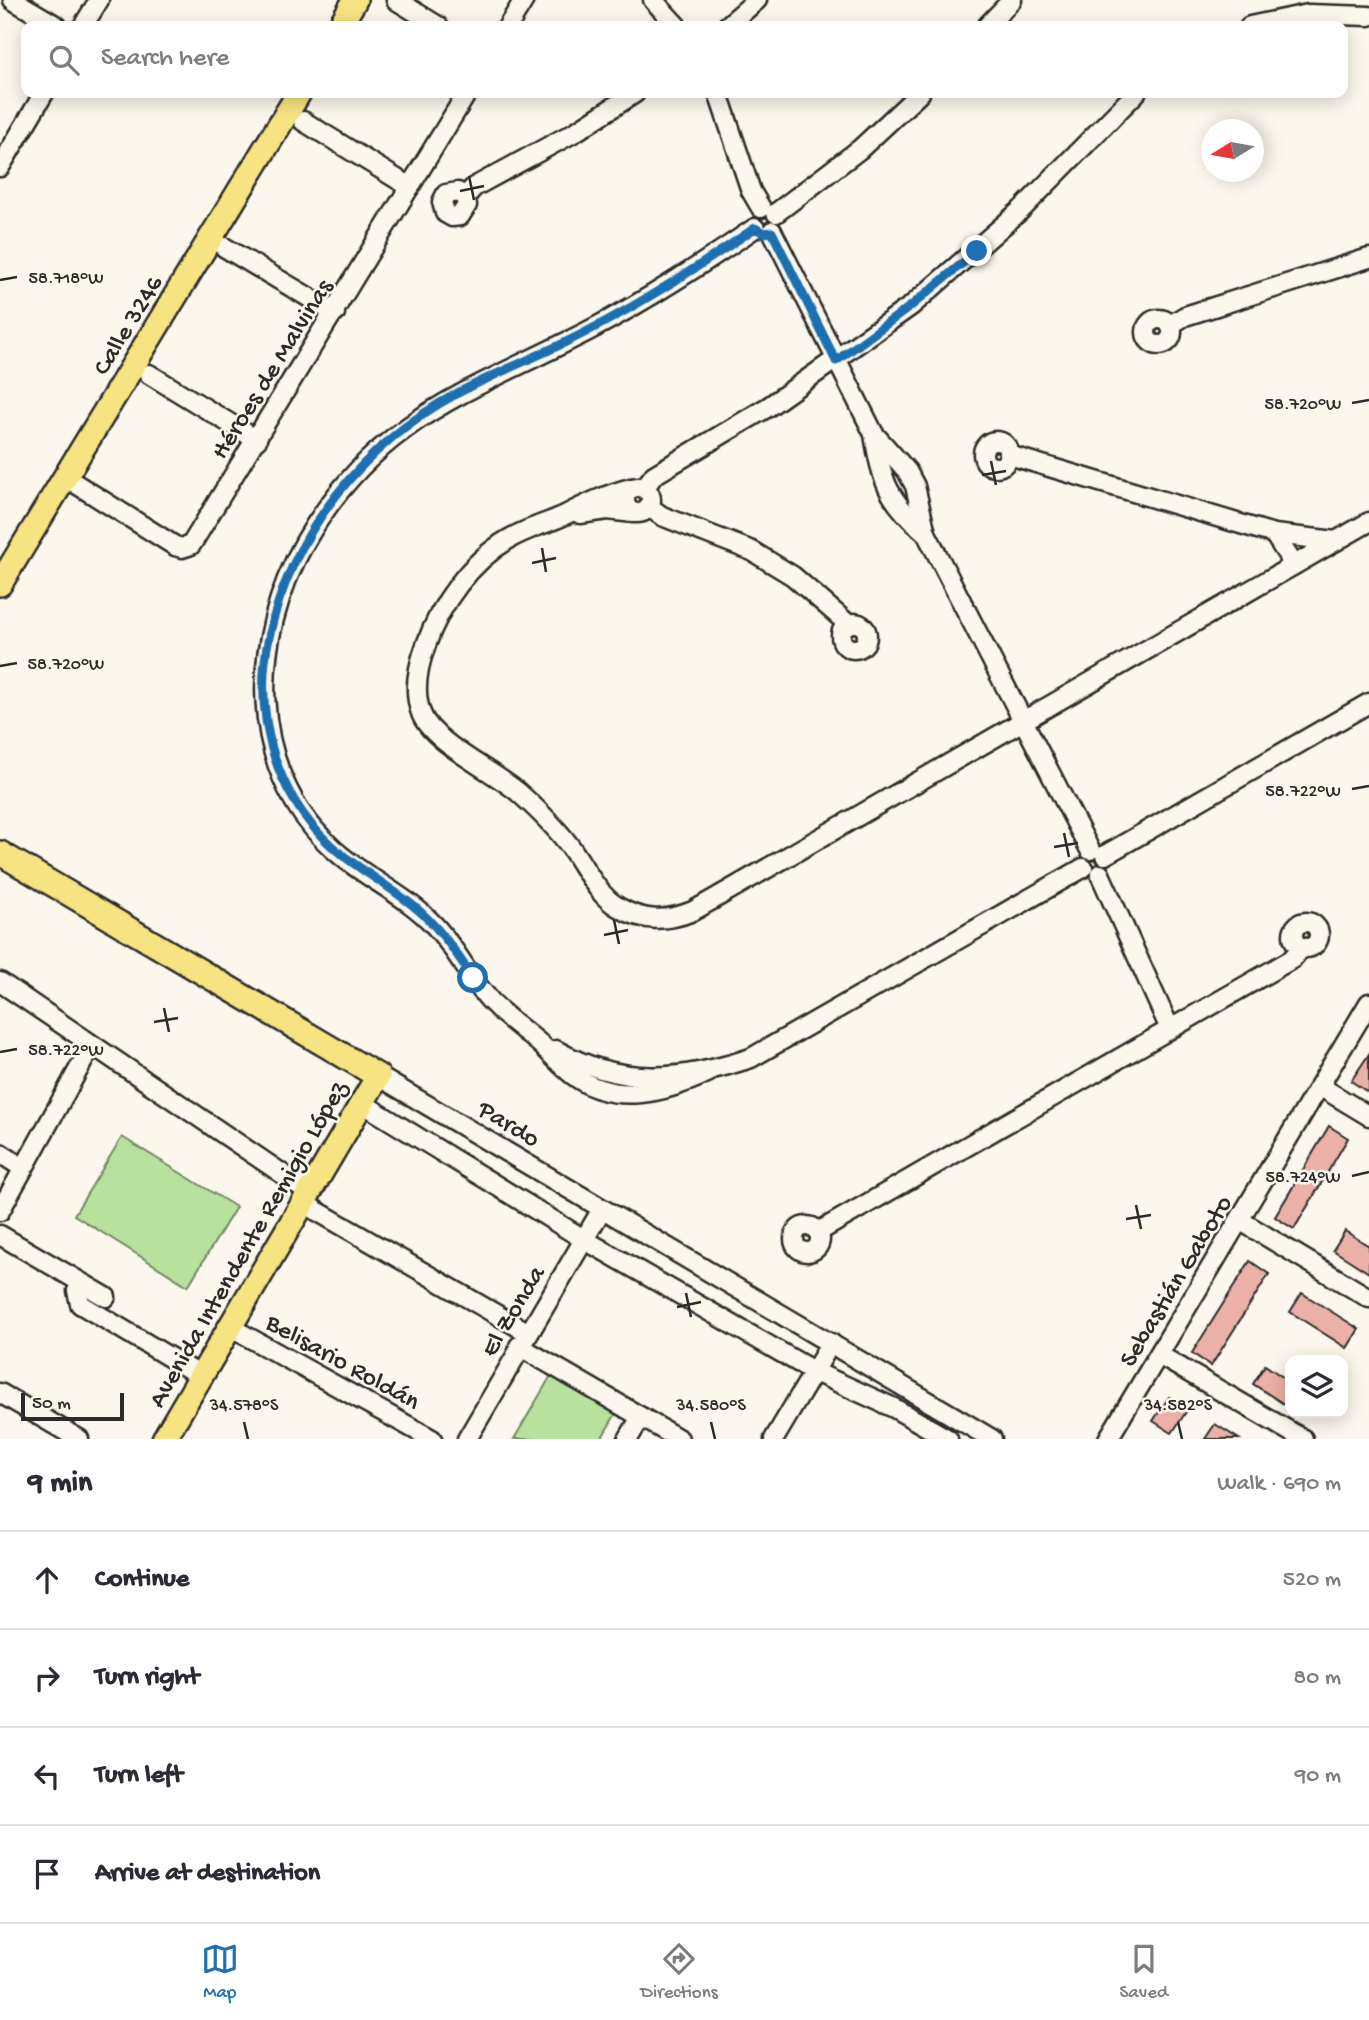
<!DOCTYPE html>
<html lang="en">
<head>
<meta charset="utf-8">
<style>
  :root { --surface:#fff; --page:#f2f2f3; --text:#2b2b33; --muted:#7c7c81; --line:#e1e1e2; --accent:#1f6fb2 }
  body { margin:0; font-family:"Gochi Hand",sans-serif; background:var(--page); color:var(--text) }
  .controls { position:absolute; right:21px; bottom:21px; display:grid; overflow:hidden; border-radius:14px; box-shadow:0 4px 18px #0003 }
  .controls button { width:63px; height:63px; display:grid; place-items:center; padding:0; border:0; border-bottom:2px solid var(--line); background:var(--surface); color:var(--text); font:35px sans-serif }
  .compass { position:absolute; left:1201px; top:119px; width:63px; height:63px; border-radius:50%; background:var(--surface); box-shadow:0 4px 18px #0003; rotate:259deg }
  .scale { position:absolute; left:21px; bottom:18px; width:103px; box-sizing:border-box; padding-left:7px; border:4px solid #2b2b2b; border-top:0; font-size:19px; line-height:24px; white-space:nowrap; color:#2b2b2b; -webkit-text-stroke:5px #fbf7ec; paint-order:stroke }
  .stop { position:absolute; width:21px; height:21px; margin:-16px; border:5px solid #1f6fb2; border-radius:50%; background:#fff }
  .stop.end { background:#1f6fb2; border-color:#fff; box-shadow:0 2px 7px #0008 }
  .list { margin:0; padding:0; list-style:none }
  h2 { display:flex; justify-content:space-between; align-items:center; height:91px; margin:0; padding:0 28px; font-size:30px }
  h2 small { font-size:23px; font-weight:400; color:var(--muted) }
  .list li { display:grid; grid-template-columns:46px 1fr auto; gap:21px; align-items:center; box-sizing:border-box; height:98px; padding:0 28px; border-top:2px solid var(--line) }
  .list b { display:block; font-size:26px; white-space:nowrap }
  .list em { font-size:23px; font-style:normal; color:var(--muted) }
  .icon { flex:none; width:38px; height:38px; fill:none; stroke:currentColor; stroke-width:2; stroke-linecap:round; stroke-linejoin:round }
  .map { position:relative; flex:none; width:1369px; height:1439px; overflow:hidden }
  .search { position:absolute; background:var(--surface); box-shadow:0 4px 18px #0003; left:21px; right:21px; top:21px; height:77px; display:flex; align-items:center; gap:18px; box-sizing:border-box; padding:0 24px; border-radius:14px; color:var(--muted); font-size:26px }
  .sheet { height:483px; background:var(--surface) }
  nav { display:flex; justify-content:space-around; align-items:center; box-sizing:border-box; height:98px; border-top:2px solid var(--line); background:var(--surface); font-size:19px; color:var(--muted) }
  nav a { display:grid; justify-items:center; gap:4px }
  nav .on { color:var(--accent) }
  .map>svg:first-child { display:block }
</style>
</head>
<body>
<div class="map">
<svg width="1369" height="1439" viewBox="0 0 1369 1439">
  <rect width="100%" height="100%" fill="#fbf7ec"/>
  <filter id="ink" filterUnits="userSpaceOnUse"><feTurbulence type="fractalNoise" baseFrequency=".0143" numOctaves="2"/><feDisplacementMap in="SourceGraphic" scale="14" xChannelSelector="R" yChannelSelector="G"/><feConvolveMatrix kernelMatrix="1 2 1 2 8 2 1 2 1" color-interpolation-filters="sRGB"/></filter>
  <g filter="url(#ink)">
    <!-- green -->
    <g fill="#b8e19d" stroke="#728664" stroke-width="2">
      <polygon points="122,1137 236,1207 188,1286 74,1215"/>
      <polygon points="553,1372 618,1410 601,1439 514,1439"/>
    </g>
    <!-- building -->
    <g fill="#ebb1a8" stroke="#2b2b2b" stroke-width="2">
      <polygon points="1369,1054 1369,1093 1351,1081"/>
      <polygon points="1329,1126 1348,1138 1294,1229 1275,1217"/>
      <polygon points="1345,1231 1369,1246 1369,1273 1333,1250"/>
      <polygon points="1250,1261 1269,1274 1211,1366 1192,1353"/>
      <polygon points="1302,1293 1359,1329 1347,1348 1290,1312"/>
      <polygon points="1265,1365 1290,1382 1290,1408 1253,1384"/>
      <polygon points="1169,1397 1188,1409 1172,1433 1153,1421"/>
      <polygon points="1215,1424 1239,1439 1205,1439"/>
    </g>
    <g fill="none" stroke-linecap="round" stroke-linejoin="round">
      <defs>
        <g id="minor">
          <polyline points="13,0 57,26"/>
          <polyline points="396,0 438,26"/>
          <polyline points="653,0 677,26"/>
          <polyline points="83,26 99,0"/>
          <polyline points="508,26 524,0"/>
          <polyline points="727,26 757,0"/>
          <polyline points="987,26 1012,0"/>
          <polyline points="1250,26 1308,14 1369,16"/>
          <polyline points="718,93 751,191 761,208"/>
          <polyline points="303,121 410,187"/>
          <polyline points="0,167 44,93"/>
          <polyline points="465,197 458,192 446,194 442,202 445,213 452,217 460,216 467,205 465,197 474,187 575,132 635,93"/>
          <polyline points="776,213 860,149 920,93"/>
          <polyline points="772,231 874,434 907,471 915,486 926,533 1090,850"/>
          <polyline points="224,247 335,313"/>
          <circle cx="1159" cy="332" r="13"/>
          <polyline points="1170,325 1185,316 1369,258"/>
          <polyline points="149,374 257,440"/>
          <path d="M 874,434 C 881,481 889,502 926,533"/>
          <circle cx="996" cy="454" r="13"/>
          <polyline points="1009,455 1274,534 1336,541"/>
          <polyline points="65,477 175,546 182,548 191,545 467,93"/>
          <circle cx="638" cy="500" r="13"/>
          <polyline points="645,487 654,475 768,407 911,306 1021,210 1136,93"/>
          <path d="M 631,488 C 607,494 585,505 563,516 C 545,524 526,529 509,539 C 471,561 440,604 426,645 C 418,666 413,691 421,713 C 431,742 492,770 518,792 C 536,808 554,825 569,845 C 584,865 596,894 618,907 C 644,922 666,922 693,911 L 1369,522"/>
          <polyline points="649,507 662,516 752,551 793,576 848,624"/>
          <polyline points="580,514 607,510 634,513"/>
          <polyline points="1274,534 1294,565"/>
          <circle cx="854" cy="636" r="13"/>
          <polyline points="1105,855 1369,703"/>
          <polyline points="1100,874 1170,1029"/>
          <circle cx="1306" cy="935" r="13"/>
          <polyline points="0,982 309,1192"/>
          <path d="M 556,1050 C 621,1087 682,1081 751,1058 L 1083,868"/>
          <path d="M 709,1072 C 667,1092 615,1107 573,1075 C 560,1065 550,1052 538,1042 C 518,1025 498,1012 482,991 C 465,969 453,945 434,925 C 404,893 362,877 330,846 C 245,766 251,637 305,542 C 377,416 473,391 592,329 C 649,299 702,264 755,228"/>
          <polyline points="378,1076 992,1439"/>
          <polyline points="1321,1087 1369,1116"/>
          <polyline points="362,1103 585,1240 815,1372 894,1408 948,1439"/>
          <polyline points="0,1153 23,1168"/>
          <polyline points="303,1203 527,1332"/>
          <polyline points="0,1211 92,1045"/>
          <polyline points="1241,1221 1369,1298"/>
          <circle cx="807" cy="1239" r="13"/>
          <polyline points="818,1232 1292,959 1302,947"/>
          <polyline points="0,1235 106,1297"/>
          <polyline points="83,1284 77,1291 80,1304 201,1376"/>
          <polyline points="230,1327 432,1439"/>
          <polyline points="519,1346 679,1439"/>
          <polyline points="1159,1355 1303,1439"/>
          <polyline points="0,1393 79,1439"/>
          <polyline points="467,1439 602,1209"/>
          <polyline points="628,1439 641,1417"/>
          <polyline points="774,1439 831,1343"/>
          <polyline points="1108,1439 1369,1003"/>
        </g>
        <g id="major">
          <polyline points="340,26 355,0"/>
          <polyline points="0,584 299,93"/>
          <polyline points="0,853 378,1076 164,1439"/>
        </g>
      </defs>
      <!-- minor casing -->
      <use href="#minor" stroke="#2b2b2b" stroke-width="23"/>
      <!-- major casing -->
      <use href="#major" stroke="#2b2b2b" stroke-width="28"/>
      <!-- minor -->
      <use href="#minor" stroke="#fbf7ec" stroke-width="18"/>
      <!-- major -->
      <use href="#major" stroke="#f6e381" stroke-width="23"/>
    </g>
  </g>
  <g fill="none" stroke-linecap="round" stroke-linejoin="round" filter="url(#ink)">
    <!-- route -->
    <path stroke="#1f6fb2" stroke-width="9" d="M 473,978 C 455,951 437,924 411,904 C 364,867 327,855 294,800 C 265,752 257,691 269,637 C 291,533 364,444 456,394 C 497,372 542,355 584,333 C 644,302 700,266 755,228 L 764,233 L 772,232 L 836,361 L 911,306 L 977,251"/>
  </g>
  <!-- ticks -->
  <path fill="none" stroke="#2b2b2b" stroke-width="2.5" d="M 469,176 L 474,200M 460,191 L 484,186M 0,280 L 17,277M 1352,403 L 1369,400M 991,461 L 996,485M 982,475 L 1006,471M 542,548 L 546,572M 532,563 L 556,558M 0,666 L 17,663M 1352,789 L 1369,786M 1064,833 L 1069,857M 1054,847 L 1078,843M 614,920 L 619,944M 604,935 L 628,930M 164,1008 L 169,1032M 154,1022 L 178,1018M 0,1052 L 17,1049M 1352,1176 L 1369,1172M 1136,1205 L 1141,1229M 1126,1219 L 1151,1215M 686,1293 L 691,1317M 677,1307 L 701,1302M 244,1422 L 248,1439M 711,1422 L 715,1439M 1178,1422 L 1182,1439"/>
  <g text-anchor="middle" stroke-width="5" stroke-linejoin="round" paint-order="stroke">
    <!-- street labels -->
    <g font-size="26" fill="#2b2b2b" stroke="#fbf7ec">
      <text transform="translate(126 324) rotate(-59)" y="9">Calle 3246</text>
      <text transform="translate(270 368) rotate(-58)" y="9">Héroes de Malvinas</text>
      <text transform="translate(510 1122) rotate(31)" y="9">Pardo</text>
      <text transform="translate(246 1243) rotate(-60)" y="9">Avenida Intendente Remigio López</text>
      <text transform="translate(1174 1280) rotate(-59)" y="9">Sebastián Gaboto</text>
      <text transform="translate(511 1310) rotate(-59)" y="9">El Zonda</text>
      <text transform="translate(344 1360) rotate(29)" y="9">Belisario Roldán</text>
    </g>
  </g>
  <g font-size="18" text-anchor="middle" fill="#2b2b2b" stroke="#fbf7ec" stroke-width="5" stroke-linejoin="round" paint-order="stroke">
    <text x="66" y="283">58.718°W</text>
    <text x="1303" y="409">58.720°W</text>
    <text x="66" y="669">58.720°W</text>
    <text x="1303" y="796">58.722°W</text>
    <text x="66" y="1055">58.722°W</text>
    <text x="1303" y="1182">58.724°W</text>
    <text x="244" y="1410">34.578°S</text>
    <text x="711" y="1410">34.580°S</text>
    <text x="1178" y="1410">34.582°S</text>
  </g>
</svg>
<div class="controls">
<button><svg class="icon" aria-label="layers" viewBox="0 0 24 24"><path d="M12 4l9 5-9 5-9-5zM3 14l9 5 9-5"/></svg></button>
</div>
<svg class="compass" viewBox="-18 -18 36 36"><path d="M0-13l5 13h-10z" fill="#e53935"/><path d="M0 13l5-13h-10z" fill="#7c7c81"/></svg>
<div class="scale">50 m</div>
<div class="stop" style="left:473px;top:978px"></div>
<div class="stop end" style="left:977px;top:251px"></div>
<div class="search"><svg class="icon" aria-label="search" viewBox="0 0 24 24"><circle cx="10" cy="10" r="6"/><path d="M15 15l6 6"/></svg>Search here</div>
</div>
<section class="sheet">
<h2>9 min<small>Walk · 690 m</small></h2>
<ul class="list">
<li><svg class="icon" aria-label="ahead" viewBox="0 0 24 24"><path d="M12 20V5M6 11l6-6 6 6"/></svg><div><b>Continue</b></div><em>520 m</em></li>
<li><svg class="icon" aria-label="right" viewBox="0 0 24 24"><path d="M7 20v-9h11M14 6l5 5-5 5"/></svg><div><b>Turn right</b></div><em>80 m</em></li>
<li><svg class="icon" aria-label="left" viewBox="0 0 24 24"><path d="M17 20v-9H6M10 6l-5 5 5 5"/></svg><div><b>Turn left</b></div><em>90 m</em></li>
<li><svg class="icon" aria-label="arrive" viewBox="0 0 24 24"><path d="M6 21V4h12l-3 4 3 4H6"/></svg><div><b>Arrive at destination</b></div></li>
</ul>
</section>
<nav>
<a class="on"><svg class="icon" aria-label="map" viewBox="0 0 24 24"><path d="M3 6l6-2 6 2 6-2v14l-6 2-6-2-6 2zM9 4v14M15 6v14"/></svg>Map</a>
<a><svg class="icon" aria-label="directions" viewBox="0 0 24 24"><path d="M12 3l9 9-9 9-9-9zM9 14v-3h6M13 9l2 2-2 2"/></svg>Directions</a>
<a><svg class="icon" aria-label="saved" viewBox="0 0 24 24"><path d="M7 4h10v16l-5-4-5 4z"/></svg>Saved</a>
</nav>
</body>
</html>
